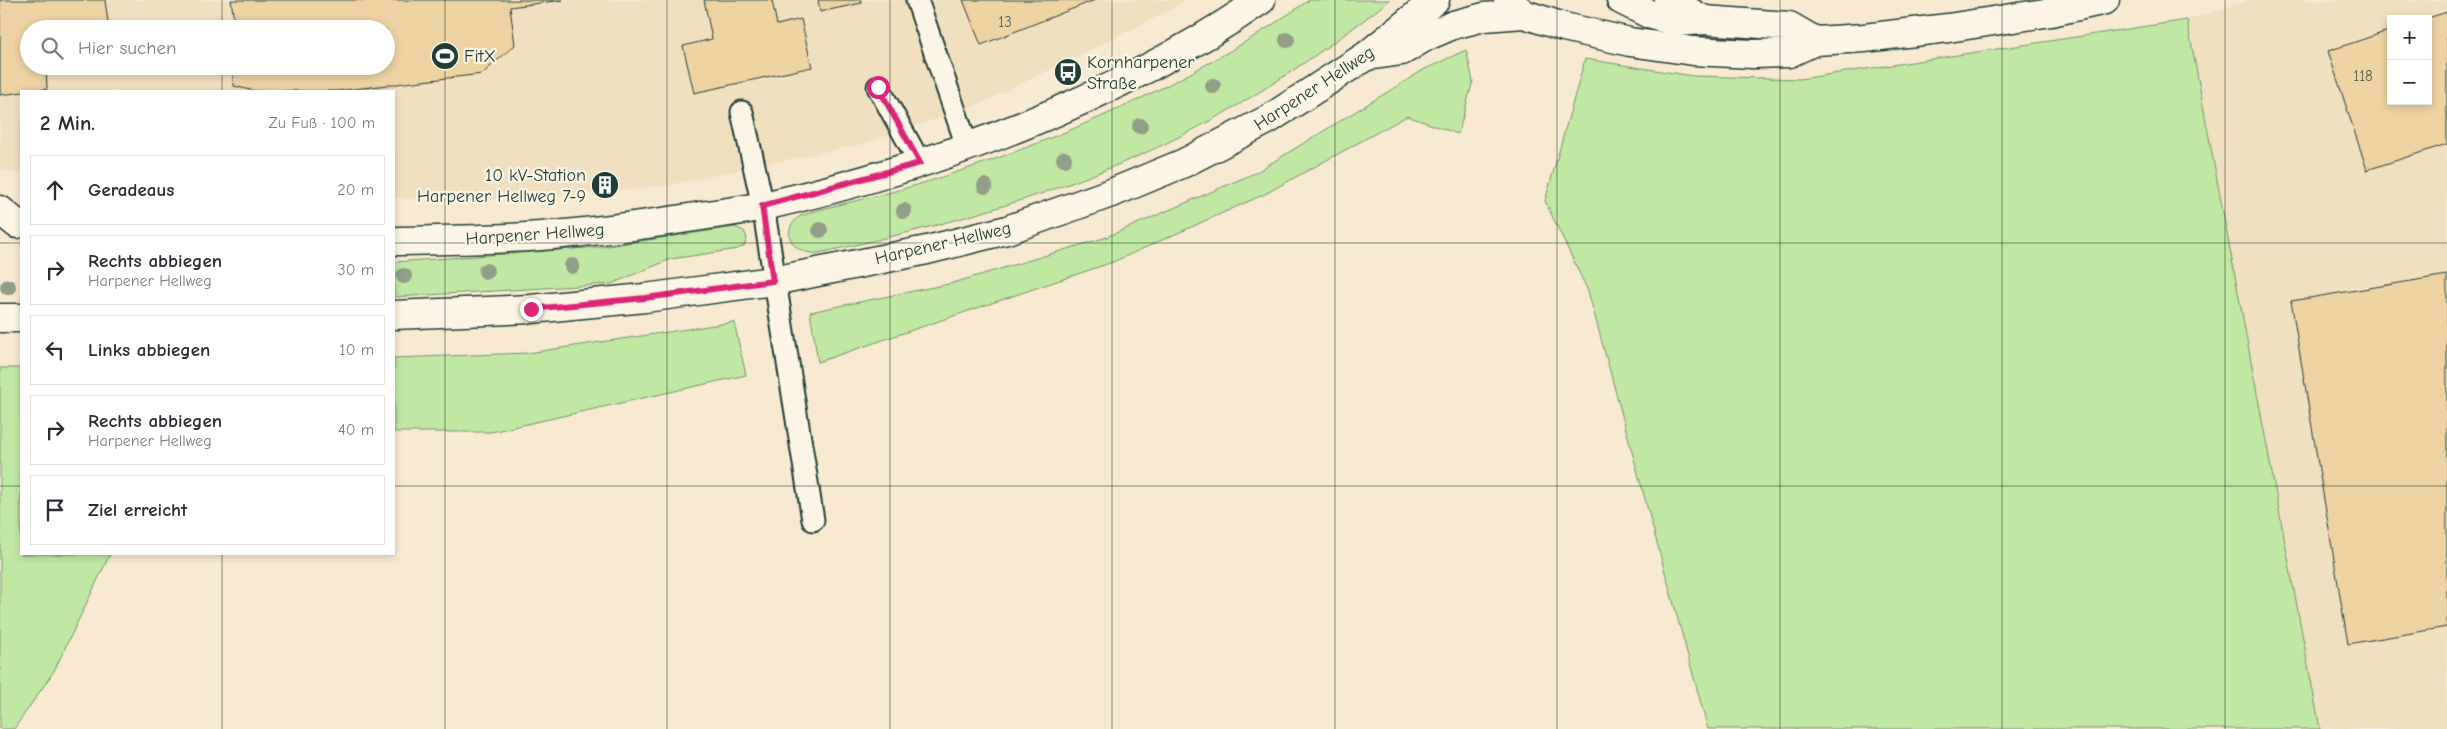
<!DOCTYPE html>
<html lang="de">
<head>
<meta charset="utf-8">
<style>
  :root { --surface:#fff; --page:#f7f7f7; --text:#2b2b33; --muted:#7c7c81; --line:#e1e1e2 }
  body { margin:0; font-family:"Comic Neue",sans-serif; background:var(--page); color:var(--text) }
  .controls { position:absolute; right:15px; top:15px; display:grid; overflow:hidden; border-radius:0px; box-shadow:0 2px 8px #0003 }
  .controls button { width:45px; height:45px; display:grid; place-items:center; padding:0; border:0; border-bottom:1px solid var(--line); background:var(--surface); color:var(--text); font:25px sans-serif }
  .stop { position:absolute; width:15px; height:15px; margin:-11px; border:4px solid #db2777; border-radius:50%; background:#fff }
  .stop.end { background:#db2777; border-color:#fff; box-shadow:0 1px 5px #0008 }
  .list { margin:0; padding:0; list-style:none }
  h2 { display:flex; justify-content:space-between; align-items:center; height:65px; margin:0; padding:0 20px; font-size:21px }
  h2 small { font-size:16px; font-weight:400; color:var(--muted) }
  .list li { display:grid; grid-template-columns:32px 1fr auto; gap:15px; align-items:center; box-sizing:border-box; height:70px; margin:0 10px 10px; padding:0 10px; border:1px solid var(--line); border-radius:0px }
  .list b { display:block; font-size:19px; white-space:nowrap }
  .list p { margin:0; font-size:16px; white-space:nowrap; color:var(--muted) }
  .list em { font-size:16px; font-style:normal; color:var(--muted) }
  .icon { flex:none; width:28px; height:28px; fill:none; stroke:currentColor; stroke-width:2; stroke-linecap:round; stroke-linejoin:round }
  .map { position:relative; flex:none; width:2447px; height:729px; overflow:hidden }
  .search { position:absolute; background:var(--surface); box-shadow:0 2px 8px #0003; left:20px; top:20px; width:375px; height:55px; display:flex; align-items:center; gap:12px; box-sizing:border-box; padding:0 18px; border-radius:28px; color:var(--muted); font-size:19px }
  .panel { position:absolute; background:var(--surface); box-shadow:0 2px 8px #0003; left:20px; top:90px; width:375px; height:465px; border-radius:0px }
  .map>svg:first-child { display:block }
</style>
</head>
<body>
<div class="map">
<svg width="2447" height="729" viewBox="0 0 2447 729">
  <rect width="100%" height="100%" fill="#f8ead1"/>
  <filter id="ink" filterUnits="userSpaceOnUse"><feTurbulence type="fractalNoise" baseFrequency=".02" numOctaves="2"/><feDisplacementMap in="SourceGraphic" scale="10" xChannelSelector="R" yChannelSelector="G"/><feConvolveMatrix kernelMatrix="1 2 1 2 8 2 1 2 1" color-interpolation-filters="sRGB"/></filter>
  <g filter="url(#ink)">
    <!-- built -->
    <g fill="#f1e0c0" fill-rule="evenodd">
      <path d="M 0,0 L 1186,0 L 1165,13 L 980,104 L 863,144 L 669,185 L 595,193 L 464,201 L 394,198 L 394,91 L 21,91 L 21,174 L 0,169 ZM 29,29 L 386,29 L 386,66 L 29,66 Z"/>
      <path d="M 2250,0 L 2447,0 L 2447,729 L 2320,729 L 2187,20 ZM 2391,19 L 2428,19 L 2428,101 L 2391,101 Z"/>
    </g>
    <!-- green -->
    <g fill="#c1e8a3" stroke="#70926c">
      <path d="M 1309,0 L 1390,0 C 1326,50 1258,97 1185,134 C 1070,192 944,226 819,253 C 795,256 777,233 800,216 C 831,205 864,200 895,191 C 923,184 951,174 978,165 C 1094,125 1209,71 1309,0 Z"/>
      <polygon points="2187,20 2320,729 1708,729 1588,291 1545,201 1585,59 1693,76 1800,79"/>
      <polygon points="1466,50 1473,81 1458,134 1407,116 1265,194 1113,262 818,362 810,312 953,283 1104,238 1255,173 1425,69"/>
      <polygon points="735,227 744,231 747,238 744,246 738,249 671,259 611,284 394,297 394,262 601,247"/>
      <polygon points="734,322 746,375 491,432 394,432 394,358 528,353"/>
      <polygon points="0,368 21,368 21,554 110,554 54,671 14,729 0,729"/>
    </g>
    <!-- building -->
    <g fill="#edd2a2" stroke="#1f3d34">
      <polygon points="0,0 105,0 109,29 29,29 29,66 46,66 47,89 0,95"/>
      <polygon points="231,0 563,0 510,7 515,45 482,74 337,91 254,91 234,86 232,66 386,66 386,29 228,29 235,27"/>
      <polygon points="704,0 772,0 777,25 801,19 812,67 694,93 683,46 712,39"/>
      <polygon points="818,0 861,0 862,3 820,12"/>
      <polygon points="963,0 1095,0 981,45"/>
      <polygon points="2447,12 2447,144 2367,170 2328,51 2391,30 2391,101 2428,101 2428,19 2425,19"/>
      <polygon points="612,180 614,188 597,189 596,182"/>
      <polygon points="2447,275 2447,627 2348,644 2291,301"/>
    </g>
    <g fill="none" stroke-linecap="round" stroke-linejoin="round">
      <defs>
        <g id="service">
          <polyline points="917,0 967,146"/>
          <polyline points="878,87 920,163"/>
          <polyline points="742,112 763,206 813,520"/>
        </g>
        <g id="minor">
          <polyline points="1508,0 1524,14 1564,27 1630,42 1693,51 1753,54 1789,53 1815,41 1864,38 1948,28 2051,12 2105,0"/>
          <polyline points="1621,0 1649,14 1676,22 1704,20 1789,26 1815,41"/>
        </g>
        <g id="primary">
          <polyline points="1668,0 1704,20"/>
          <polyline points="1367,56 1402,51 1425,37 1453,25 1484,17 1524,14"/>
          <polyline points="0,210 17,224"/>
          <path d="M 394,241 C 443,240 492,240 541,236 C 592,232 644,225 695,217 C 718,213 741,211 764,206 C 935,167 1116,100 1261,0"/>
          <polyline points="394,315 531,309 645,298 773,281 927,250 1007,230 1114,192 1184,163 1269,119 1366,56 1435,0"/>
          <polyline points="0,318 21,318"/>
        </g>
      </defs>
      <!-- service casing -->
      <use href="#service" stroke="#1f3d34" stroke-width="25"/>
      <!-- minor casing -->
      <use href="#minor" stroke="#1f3d34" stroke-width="31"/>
      <!-- primary casing -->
      <use href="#primary" stroke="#1f3d34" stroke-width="31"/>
      <!-- service -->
      <use href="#service" stroke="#fcf5e5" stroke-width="21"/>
      <!-- minor -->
      <use href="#minor" stroke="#fcf5e5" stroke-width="28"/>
      <!-- primary -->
      <use href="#primary" stroke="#fcf5e5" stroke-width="28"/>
    </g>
    <!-- trees -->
    <g fill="#929e87">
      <circle cx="1287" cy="40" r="8"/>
      <circle cx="1213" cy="86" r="8"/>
      <circle cx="1140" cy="126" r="8"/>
      <circle cx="1064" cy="159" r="8"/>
      <circle cx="985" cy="186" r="8"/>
      <circle cx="904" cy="211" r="8"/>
      <circle cx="820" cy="230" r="8"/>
      <circle cx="572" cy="266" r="8"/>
      <circle cx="486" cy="271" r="8"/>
      <circle cx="404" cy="276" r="8"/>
      <circle cx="8" cy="287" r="8"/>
    </g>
  </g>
  <g fill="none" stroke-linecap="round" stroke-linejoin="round" filter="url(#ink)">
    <!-- route -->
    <polyline stroke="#db2777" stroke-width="6" points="531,309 645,298 773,281 762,206 920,163 878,87"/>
  </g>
  <!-- grid -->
  <path fill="none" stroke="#1f3d34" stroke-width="1" stroke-opacity="0.55" d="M 222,0 L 222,29M 445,0 L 445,729M 667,0 L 667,729M 890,0 L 890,729M 1112,0 L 1112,729M 1335,0 L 1335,729M 1557,0 L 1557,729M 1780,0 L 1780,729M 2002,0 L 2002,729M 2225,0 L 2225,729M 222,66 L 222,91M 0,243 L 21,243M 394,243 L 2447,243M 0,486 L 21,486M 394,486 L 2447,486M 222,554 L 222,729"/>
  <!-- icons -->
  <defs>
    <symbol id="stadium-disc" viewBox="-11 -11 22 22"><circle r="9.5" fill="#1f3d34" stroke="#fcf5e5"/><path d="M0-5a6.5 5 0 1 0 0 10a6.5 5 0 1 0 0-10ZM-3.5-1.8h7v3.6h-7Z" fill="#fff"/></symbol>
    <symbol id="bus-disc" viewBox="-11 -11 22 22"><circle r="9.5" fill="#1f3d34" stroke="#fcf5e5"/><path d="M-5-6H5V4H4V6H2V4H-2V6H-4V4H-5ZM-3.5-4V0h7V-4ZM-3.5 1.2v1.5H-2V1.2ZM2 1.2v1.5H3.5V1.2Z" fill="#fff"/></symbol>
    <symbol id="building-disc" viewBox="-11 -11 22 22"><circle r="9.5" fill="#1f3d34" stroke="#fcf5e5"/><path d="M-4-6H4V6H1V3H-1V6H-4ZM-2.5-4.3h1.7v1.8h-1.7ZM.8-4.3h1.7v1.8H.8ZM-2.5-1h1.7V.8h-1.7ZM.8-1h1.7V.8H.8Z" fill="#fff"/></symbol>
  </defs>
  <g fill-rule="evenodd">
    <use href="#stadium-disc" x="429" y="40" width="32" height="32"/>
    <use href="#bus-disc" x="1052" y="56" width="32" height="32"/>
    <use href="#building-disc" x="589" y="169" width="32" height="32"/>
  </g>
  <g text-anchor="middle" stroke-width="4.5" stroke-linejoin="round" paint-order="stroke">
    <!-- number labels -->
    <g font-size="15" fill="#526250">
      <text x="1005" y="27">13</text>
      <text x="2363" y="81">118</text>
    </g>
    <!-- poi labels -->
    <g font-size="18" fill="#1f3d34" stroke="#fcf5e5" text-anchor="start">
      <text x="464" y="62">FitX</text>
      <text x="1087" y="68">Kornharpener<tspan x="1087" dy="21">Straße</tspan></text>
      <text x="586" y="181" text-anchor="end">10 kV-Station<tspan x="586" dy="21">Harpener Hellweg 7-9</tspan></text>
    </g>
    <!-- street labels -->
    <g font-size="18" fill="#1f3d34" stroke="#fcf5e5">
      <text transform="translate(1314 88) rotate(-33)" y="6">Harpener Hellweg</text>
      <text transform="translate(535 234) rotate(-4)" y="6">Harpener Hellweg</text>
      <text transform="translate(943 243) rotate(-13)" y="6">Harpener Hellweg</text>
    </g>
  </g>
</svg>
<div class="controls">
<button>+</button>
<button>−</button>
</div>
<div class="stop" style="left:878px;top:87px"></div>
<div class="stop end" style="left:531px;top:309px"></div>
<div class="search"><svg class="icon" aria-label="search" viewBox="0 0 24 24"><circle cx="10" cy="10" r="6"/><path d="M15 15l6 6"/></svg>Hier suchen</div>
<section class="panel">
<h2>2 Min.<small>Zu Fuß · 100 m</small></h2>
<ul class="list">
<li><svg class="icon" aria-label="ahead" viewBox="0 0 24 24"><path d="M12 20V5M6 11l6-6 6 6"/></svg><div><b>Geradeaus</b></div><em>20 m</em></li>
<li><svg class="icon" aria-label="right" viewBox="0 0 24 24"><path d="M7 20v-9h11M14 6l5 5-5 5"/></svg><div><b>Rechts abbiegen</b><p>Harpener Hellweg</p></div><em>30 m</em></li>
<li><svg class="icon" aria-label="left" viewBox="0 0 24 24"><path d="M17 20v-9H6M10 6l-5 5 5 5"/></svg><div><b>Links abbiegen</b></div><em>10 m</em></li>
<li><svg class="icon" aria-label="right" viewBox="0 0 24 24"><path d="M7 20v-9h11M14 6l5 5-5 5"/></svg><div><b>Rechts abbiegen</b><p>Harpener Hellweg</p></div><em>40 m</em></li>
<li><svg class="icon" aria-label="arrive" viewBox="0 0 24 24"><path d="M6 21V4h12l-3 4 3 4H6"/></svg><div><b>Ziel erreicht</b></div></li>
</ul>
</section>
</div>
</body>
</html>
